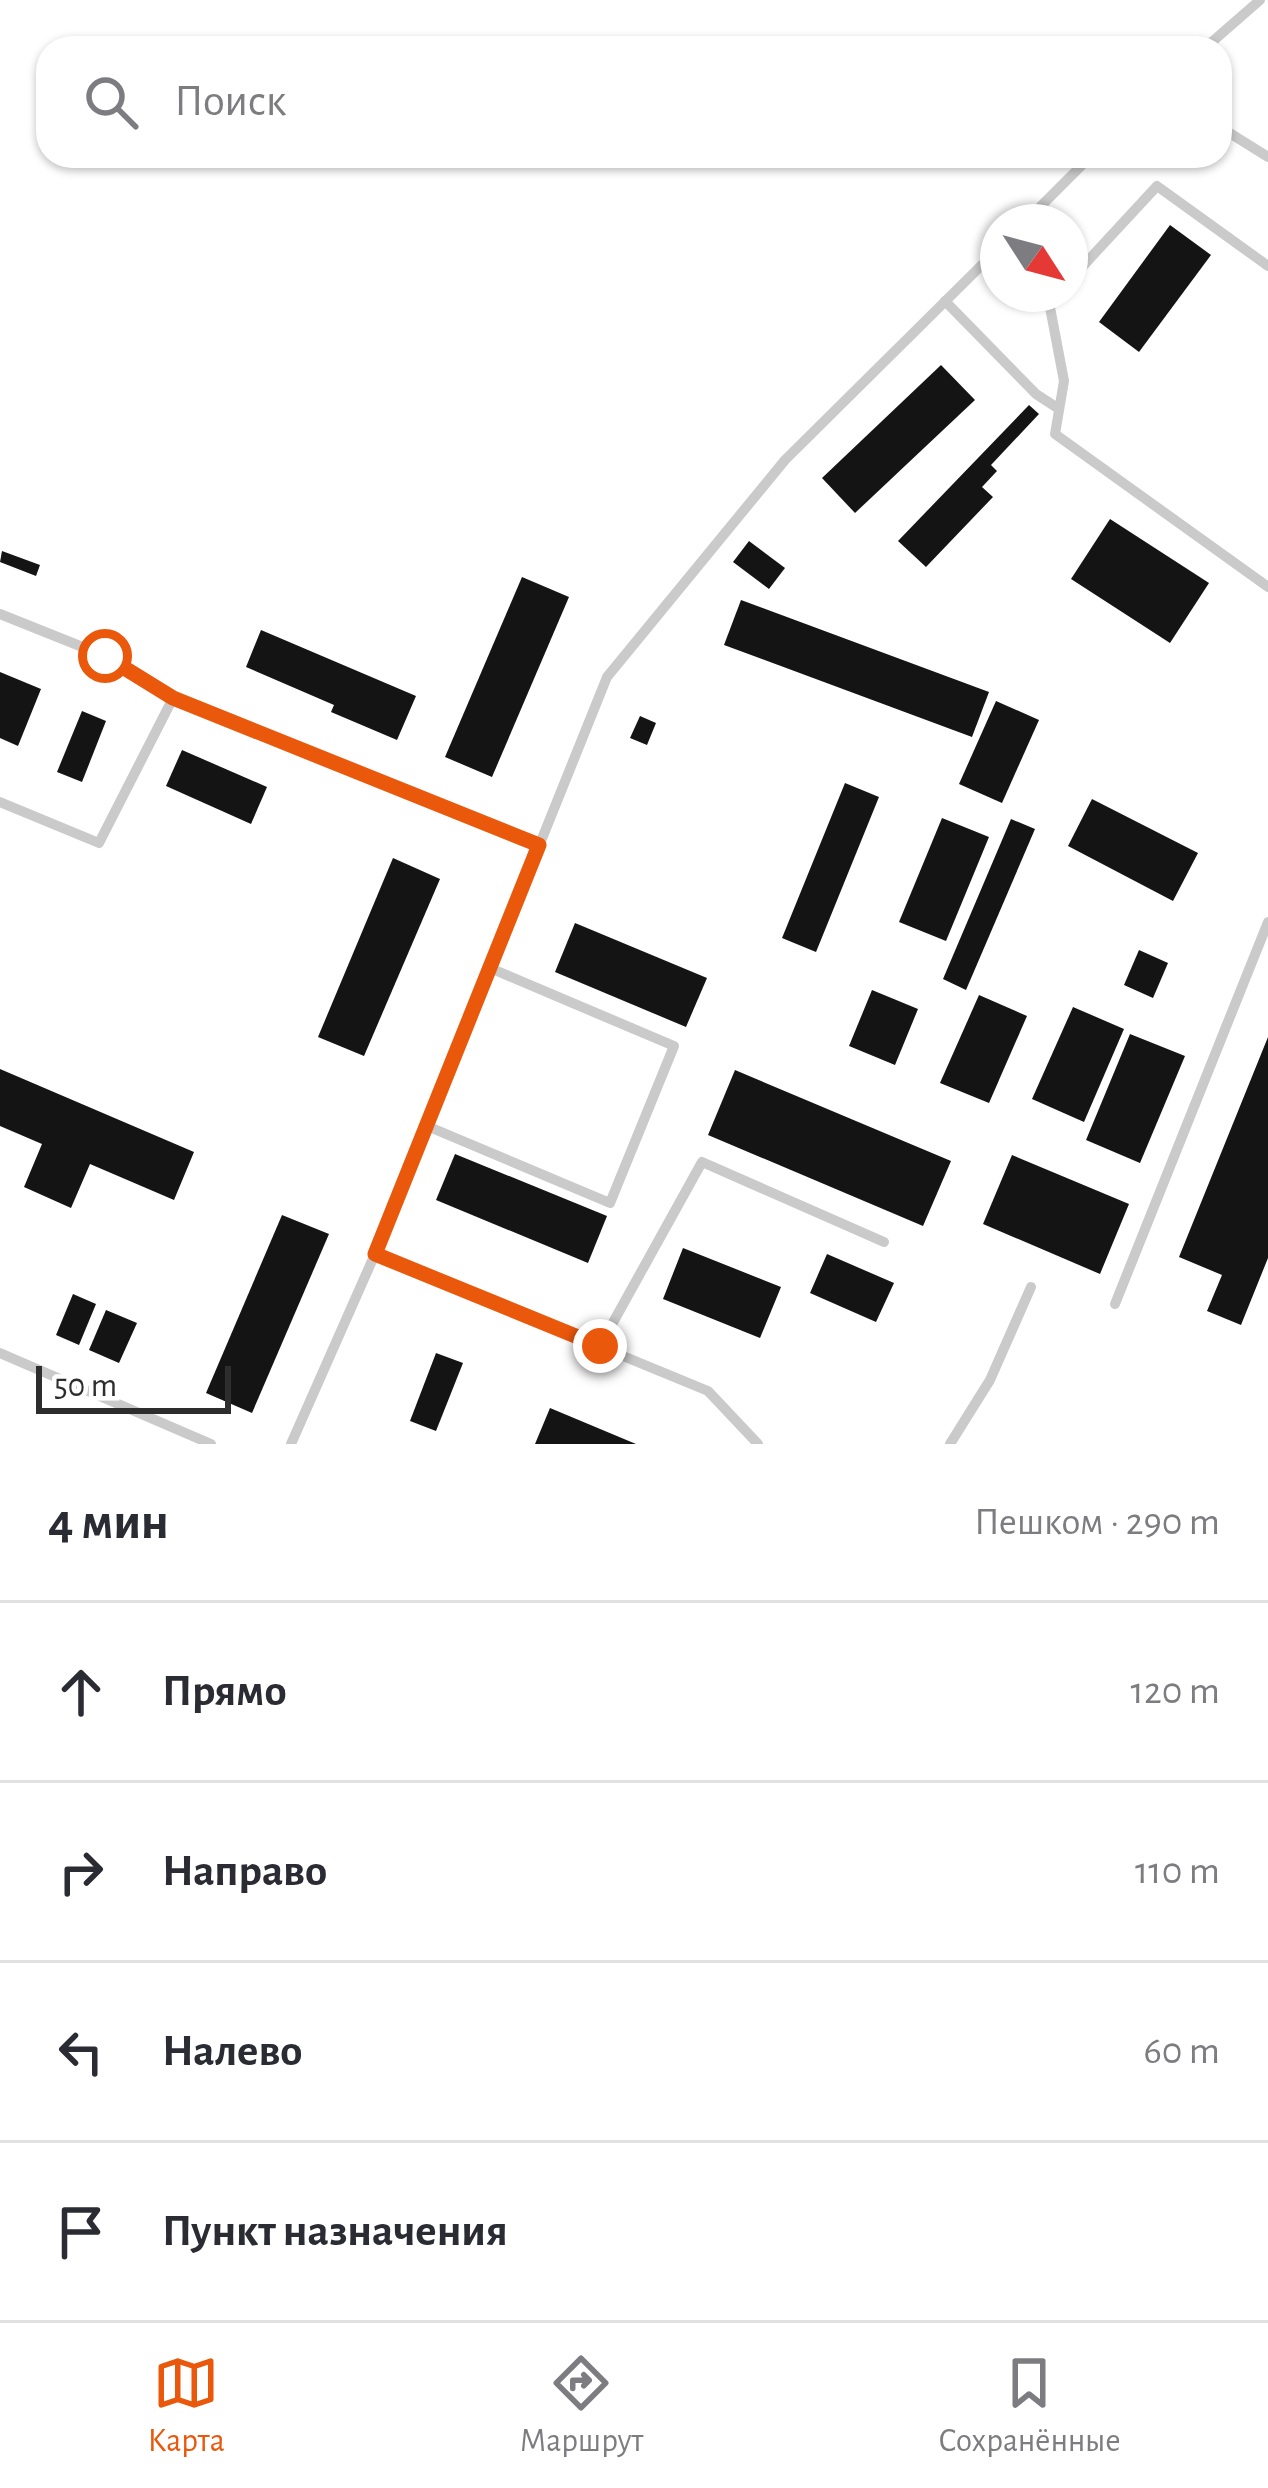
<!DOCTYPE html>
<html lang="ru">
<head>
<meta charset="utf-8">
<style>
  :root { --surface:#fff; --page:#f7f7f7; --text:#2b2b33; --muted:#7c7c81; --line:#e1e1e2; --accent:#ea580c }
  body { margin:0; font-family:"Alegreya Sans",sans-serif; background:var(--page); color:var(--text) }
  .compass { position:absolute; left:980px; top:204px; width:108px; height:108px; border-radius:50%; background:var(--surface); box-shadow:0 3px 9px #0004; rotate:126deg }
  .scale { position:absolute; left:36px; bottom:30px; width:195px; box-sizing:border-box; padding-left:12px; border:6px solid #2d2d2d; border-top:0; font-size:33px; line-height:42px; white-space:nowrap; color:#2d2d2d; -webkit-text-stroke:9px #fff; paint-order:stroke }
  .stop { position:absolute; width:36px; height:36px; margin:-27px; border:9px solid #ea580c; border-radius:50%; background:#fff }
  .stop.end { background:#ea580c; border-color:#fff; box-shadow:0 3px 12px #0008 }
  .list { margin:0; padding:0; list-style:none }
  h2 { display:flex; justify-content:space-between; align-items:center; height:156px; margin:0; padding:0 48px; font-size:51px }
  h2 small { font-size:39px; font-weight:400; color:var(--muted) }
  .list li { display:grid; grid-template-columns:78px 1fr auto; gap:36px; align-items:center; box-sizing:border-box; height:180px; padding:0 48px; border-top:3px solid var(--line) }
  .list b { display:block; font-size:45px; white-space:nowrap }
  .list em { font-size:39px; font-style:normal; color:var(--muted) }
  .icon { flex:none; width:66px; height:66px; fill:none; stroke:currentColor; stroke-width:2; stroke-linecap:round; stroke-linejoin:round }
  .map { position:relative; flex:none; width:1268px; height:1444px; overflow:hidden }
  .search { position:absolute; background:var(--surface); box-shadow:0 3px 9px #0004; left:36px; right:36px; top:36px; height:132px; display:flex; align-items:center; gap:30px; box-sizing:border-box; padding:0 42px; border-radius:36px; color:var(--muted); font-size:45px }
  .sheet { height:876px; background:var(--surface) }
  nav { display:flex; justify-content:space-around; align-items:center; box-sizing:border-box; height:168px; border-top:3px solid var(--line); background:var(--surface); font-size:33px; color:var(--muted) }
  nav a { display:grid; justify-items:center; gap:6px }
  nav .on { color:var(--accent) }
  .map>svg:first-child { display:block }
</style>
</head>
<body>
<div class="map">
<svg width="1268" height="1444" viewBox="0 0 1268 1444">
  <rect width="100%" height="100%" fill="#fff"/>
  <!-- building -->
  <g fill="#141414">
    <polygon points="1170,225 1211,255 1139,352 1099,322"/>
    <polygon points="941,365 975,400 855,513 822,478"/>
    <polygon points="1029,405 1039,414 991,465 997,471 982,487 993,497 926,567 898,541"/>
    <polygon points="1110,519 1209,583 1170,643 1071,579"/>
    <polygon points="749,541 785,568 769,589 733,562"/>
    <polygon points="2,551 40,565 36,576 0,562"/>
    <polygon points="522,577 569,597 492,777 445,757"/>
    <polygon points="741,600 989,692 972,737 724,645"/>
    <polygon points="261,630 416,696 397,740 331,712 334,705 246,667"/>
    <polygon points="0,672 41,689 18,746 0,738"/>
    <polygon points="996,701 1039,720 1002,803 959,784"/>
    <polygon points="82,711 106,721 82,782 57,772"/>
    <polygon points="640,716 656,723 647,745 630,738"/>
    <polygon points="182,750 267,787 251,824 166,786"/>
    <polygon points="845,783 879,797 816,952 782,938"/>
    <polygon points="1092,799 1198,853 1173,901 1068,846"/>
    <polygon points="942,818 989,837 946,941 899,922"/>
    <polygon points="1011,819 1035,829 966,990 943,979"/>
    <polygon points="393,858 440,879 364,1056 318,1037"/>
    <polygon points="575,923 707,978 686,1027 555,972"/>
    <polygon points="1139,950 1168,963 1153,998 1124,985"/>
    <polygon points="872,990 918,1009 895,1065 849,1046"/>
    <polygon points="979,995 1027,1016 989,1103 940,1083"/>
    <polygon points="1073,1007 1124,1029 1084,1122 1032,1099"/>
    <polygon points="1130,1034 1185,1056 1140,1163 1086,1140"/>
    <polygon points="1268,1037 1268,1258 1241,1325 1207,1311 1222,1275 1179,1257"/>
    <polygon points="0,1069 194,1152 174,1200 90,1164 71,1208 24,1187 42,1144 0,1126"/>
    <polygon points="735,1070 951,1161 923,1226 708,1135"/>
    <polygon points="455,1154 607,1216 588,1263 436,1200"/>
    <polygon points="1012,1155 1129,1204 1100,1274 983,1224"/>
    <polygon points="282,1215 329,1234 252,1413 206,1393"/>
    <polygon points="683,1248 781,1287 760,1338 663,1299"/>
    <polygon points="827,1254 894,1283 876,1322 810,1293"/>
    <polygon points="73,1294 96,1304 79,1345 56,1335"/>
    <polygon points="106,1310 137,1323 119,1363 89,1350"/>
    <polygon points="436,1353 463,1363 436,1431 410,1421"/>
    <polygon points="550,1408 636,1444 535,1444"/>
  </g>
  <g fill="none" stroke-linecap="round" stroke-linejoin="round">
    <!-- service -->
    <g stroke="#cacaca" stroke-width="10">
      <polyline points="1205,48 1260,0"/>
      <polyline points="1220,127 1268,157"/>
      <polyline points="1025,222 1091,156"/>
      <polyline points="1070,280 1157,186 1268,266"/>
      <polyline points="1057,294 1049,302 1064,381 1055,434 1268,587"/>
      <polyline points="945,301 1036,394 1059,409"/>
      <polyline points="0,614 105,656 173,698"/>
      <polyline points="0,802 99,843 173,698 539,845"/>
      <polyline points="427,1126 610,1203 674,1046 490,968"/>
      <polyline points="375,1254 708,1391 758,1444"/>
      <polyline points="1115,1304 1268,922"/>
      <polyline points="600,1346 702,1162 884,1242"/>
      <polyline points="0,1353 211,1444"/>
      <polyline points="291,1444 375,1254 607,677 785,460 998,249"/>
      <polyline points="950,1444 990,1380 1031,1287"/>
    </g>
  </g>
  <g fill="none" stroke-linecap="round" stroke-linejoin="round">
    <!-- route -->
    <polyline stroke="#ea580c" stroke-width="15" points="105,656 173,698 539,845 375,1254 600,1346"/>
  </g>
</svg>
<svg class="compass" viewBox="-18 -18 36 36"><path d="M0-13l5 13h-10z" fill="#e53935"/><path d="M0 13l5-13h-10z" fill="#7c7c81"/></svg>
<div class="scale">50 m</div>
<div class="stop" style="left:105px;top:656px"></div>
<div class="stop end" style="left:600px;top:1346px"></div>
<div class="search"><svg class="icon" aria-label="search" viewBox="0 0 24 24"><circle cx="10" cy="10" r="6"/><path d="M15 15l6 6"/></svg>Поиск</div>
</div>
<section class="sheet">
<h2>4 мин<small>Пешком · 290 m</small></h2>
<ul class="list">
<li><svg class="icon" aria-label="ahead" viewBox="0 0 24 24"><path d="M12 20V5M6 11l6-6 6 6"/></svg><div><b>Прямо</b></div><em>120 m</em></li>
<li><svg class="icon" aria-label="right" viewBox="0 0 24 24"><path d="M7 20v-9h11M14 6l5 5-5 5"/></svg><div><b>Направо</b></div><em>110 m</em></li>
<li><svg class="icon" aria-label="left" viewBox="0 0 24 24"><path d="M17 20v-9H6M10 6l-5 5 5 5"/></svg><div><b>Налево</b></div><em>60 m</em></li>
<li><svg class="icon" aria-label="arrive" viewBox="0 0 24 24"><path d="M6 21V4h12l-3 4 3 4H6"/></svg><div><b>Пункт назначения</b></div></li>
</ul>
</section>
<nav>
<a class="on"><svg class="icon" aria-label="map" viewBox="0 0 24 24"><path d="M3 6l6-2 6 2 6-2v14l-6 2-6-2-6 2zM9 4v14M15 6v14"/></svg>Карта</a>
<a><svg class="icon" aria-label="directions" viewBox="0 0 24 24"><path d="M12 3l9 9-9 9-9-9zM9 14v-3h6M13 9l2 2-2 2"/></svg>Маршрут</a>
<a><svg class="icon" aria-label="saved" viewBox="0 0 24 24"><path d="M7 4h10v16l-5-4-5 4z"/></svg>Сохранённые</a>
</nav>
</body>
</html>
